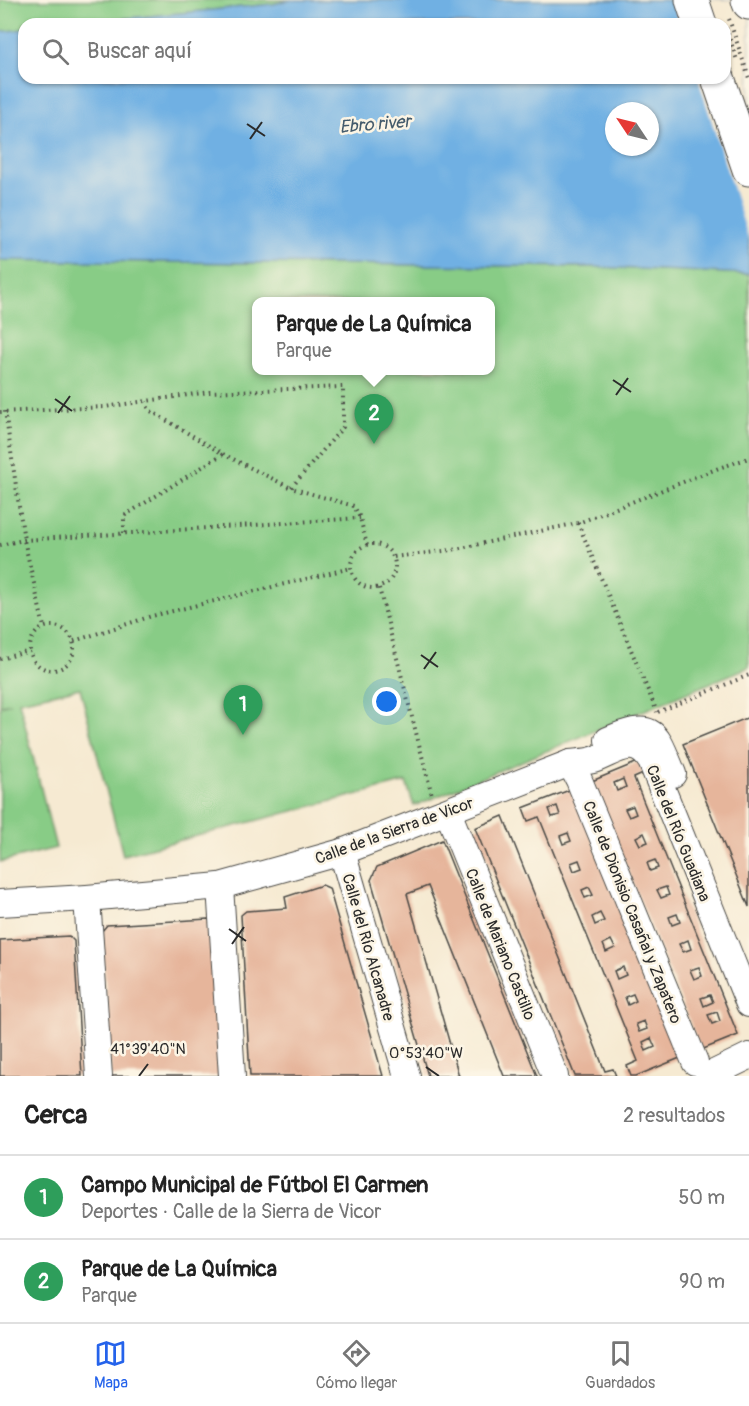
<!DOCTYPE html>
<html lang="es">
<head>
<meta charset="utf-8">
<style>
  :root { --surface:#fff; --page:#f2f2f2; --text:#222; --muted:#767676; --line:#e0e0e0; --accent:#2563eb }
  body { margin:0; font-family:Pangolin,sans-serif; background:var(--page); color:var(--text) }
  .compass { position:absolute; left:605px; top:102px; width:54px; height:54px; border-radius:50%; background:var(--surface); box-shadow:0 2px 4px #0004; rotate:305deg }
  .you { position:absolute; left:387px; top:702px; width:21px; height:21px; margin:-15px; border:4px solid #fff; border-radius:50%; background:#1a73e8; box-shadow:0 0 0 9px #1a73e833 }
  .badge { display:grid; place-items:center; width:39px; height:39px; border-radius:50%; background:var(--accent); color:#fff; font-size:20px; font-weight:700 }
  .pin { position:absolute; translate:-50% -50px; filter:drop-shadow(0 2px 3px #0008) }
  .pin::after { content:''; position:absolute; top:32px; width:21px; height:18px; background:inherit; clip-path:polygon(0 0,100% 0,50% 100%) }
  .popup { position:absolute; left:252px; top:297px; width:243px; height:78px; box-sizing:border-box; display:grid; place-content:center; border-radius:12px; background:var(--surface); filter:drop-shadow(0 2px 4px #0005); font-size:20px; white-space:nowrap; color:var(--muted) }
  .popup b { font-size:22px; color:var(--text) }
  .popup::after { content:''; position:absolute; left:50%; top:100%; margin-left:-12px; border:12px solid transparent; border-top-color:var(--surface) }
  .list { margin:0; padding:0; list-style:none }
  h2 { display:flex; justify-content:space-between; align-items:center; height:78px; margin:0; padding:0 24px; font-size:26px }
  h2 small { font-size:20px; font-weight:400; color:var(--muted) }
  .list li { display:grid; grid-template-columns:39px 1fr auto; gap:18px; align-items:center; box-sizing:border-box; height:84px; padding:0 24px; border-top:2px solid var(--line) }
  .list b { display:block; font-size:22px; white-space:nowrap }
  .list p { margin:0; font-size:20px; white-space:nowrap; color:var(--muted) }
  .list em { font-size:20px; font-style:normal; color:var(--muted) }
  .icon { flex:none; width:33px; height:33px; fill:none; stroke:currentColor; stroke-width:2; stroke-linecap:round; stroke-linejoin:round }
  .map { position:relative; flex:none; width:749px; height:1076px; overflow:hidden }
  .search { position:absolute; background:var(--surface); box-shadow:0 2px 4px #0004; left:18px; right:18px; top:18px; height:66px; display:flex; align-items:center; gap:15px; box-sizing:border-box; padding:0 21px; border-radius:18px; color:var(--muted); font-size:22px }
  .sheet { height:246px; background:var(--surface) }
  nav { display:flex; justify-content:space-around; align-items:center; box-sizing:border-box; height:84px; border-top:2px solid var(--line); background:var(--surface); font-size:16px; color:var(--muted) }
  nav a { display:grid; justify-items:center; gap:3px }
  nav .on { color:var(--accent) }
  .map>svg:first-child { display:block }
</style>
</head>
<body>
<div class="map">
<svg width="749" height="1076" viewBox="0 0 749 1076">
  <rect width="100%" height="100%" fill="#fcf5e5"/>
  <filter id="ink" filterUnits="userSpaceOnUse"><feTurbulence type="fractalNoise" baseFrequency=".0167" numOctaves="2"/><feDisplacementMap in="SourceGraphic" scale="12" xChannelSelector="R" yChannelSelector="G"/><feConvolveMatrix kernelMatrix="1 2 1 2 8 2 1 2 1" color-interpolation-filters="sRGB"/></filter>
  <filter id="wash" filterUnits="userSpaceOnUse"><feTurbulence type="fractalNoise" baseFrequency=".008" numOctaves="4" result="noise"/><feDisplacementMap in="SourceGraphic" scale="24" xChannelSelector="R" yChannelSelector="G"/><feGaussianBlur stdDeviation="1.35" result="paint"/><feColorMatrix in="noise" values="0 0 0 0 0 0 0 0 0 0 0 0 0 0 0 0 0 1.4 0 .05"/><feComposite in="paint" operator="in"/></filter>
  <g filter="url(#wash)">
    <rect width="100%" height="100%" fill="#f6ead2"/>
    <!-- green -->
    <g fill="#88cc86" stroke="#5a7c58" stroke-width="1.5" fill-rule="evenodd">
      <polygon points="0,0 291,0 273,4 68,24 24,24 24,29 0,32"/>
      <path d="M 0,260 L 595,267 L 749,274 L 749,667 L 414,806 L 406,782 L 123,855 L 80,688 L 19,701 L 56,848 L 0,862 L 0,706 L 10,703 L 0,705 ZM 257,302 L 491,302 L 491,370 L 257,370 Z"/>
    </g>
    <!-- water -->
    <path fill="#70b0e3" stroke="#4e6e87" stroke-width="1.5" fill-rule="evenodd" d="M 291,0 L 749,0 L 749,274 L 595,267 L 0,260 L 0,32 L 24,29 L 24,78 L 725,78 L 725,24 L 68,24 L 273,4 ZM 614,111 L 650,111 L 650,147 L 614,147 Z"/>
    <!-- pier -->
    <polygon fill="#f6ead2" points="673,0 749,0 749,240 698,78 725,78 725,24 680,24"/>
    <g id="blocks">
      <!-- building -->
      <g fill="#e6b59b" fill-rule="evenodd">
        <polygon points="749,717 749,907 683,744"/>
        <path d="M 638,762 L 643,774 L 634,778 L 738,1035 L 701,1050 L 592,781 ZM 623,779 L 626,787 L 617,791 L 614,783 ZM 633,806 L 636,814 L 629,817 L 625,809 ZM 644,833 L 648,842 L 640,845 L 636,837 ZM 655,860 L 658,868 L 650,871 L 647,863 ZM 666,887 L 669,895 L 661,898 L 657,890 ZM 677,914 L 680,922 L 672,925 L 669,917 ZM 688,940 L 691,949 L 683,952 L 679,944 ZM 699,967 L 702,976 L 694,979 L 690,970 ZM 710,995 L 713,1002 L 704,1006 L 701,998 ZM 717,1012 L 720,1021 L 712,1024 L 708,1015 Z"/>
        <path d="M 572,789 L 680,1058 L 636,1076 L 631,1076 L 627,1066 L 638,1061 L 539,817 L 528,821 L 523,808 ZM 557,806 L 560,815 L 552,817 L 549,809 ZM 568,833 L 571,841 L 563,844 L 560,836 ZM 579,860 L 582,868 L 574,871 L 571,863 ZM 589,887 L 593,895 L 585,898 L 582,890 ZM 600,913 L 604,921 L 595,925 L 592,917 ZM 611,940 L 615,948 L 606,952 L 603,944 ZM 623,967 L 626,975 L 617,979 L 614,971 ZM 633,994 L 636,1001 L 628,1005 L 625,997 ZM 644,1021 L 647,1029 L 639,1032 L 636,1024 ZM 651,1038 L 655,1047 L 646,1051 L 643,1042 Z"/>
        <polygon points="503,816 605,1071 613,1069 616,1076 575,1076 475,828"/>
        <polygon points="442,840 483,942 537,1076 504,1076 428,886 407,894 459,1076 428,1076 371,880 377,867"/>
        <polygon points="322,885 329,888 383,1076 250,1076 241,915 246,911 287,908 285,897"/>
        <polygon points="208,919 213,924 222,1076 111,1076 102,931 107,925"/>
        <polygon points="69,936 74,941 82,1076 0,1076 0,940"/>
      </g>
    </g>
  </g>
  <g filter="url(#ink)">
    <use href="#blocks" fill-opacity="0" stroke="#494844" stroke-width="1.5"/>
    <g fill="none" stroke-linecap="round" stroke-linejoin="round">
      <defs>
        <g id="minor">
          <path d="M 608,740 C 655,720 655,731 673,774"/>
          <polyline points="570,763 579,780 695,1062"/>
          <polyline points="448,812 555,1076"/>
          <polyline points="342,852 407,1076"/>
          <polyline points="220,886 232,1076"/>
          <polyline points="87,898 99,1076"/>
          <path d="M 0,903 L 87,898 L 220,886 L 342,852 L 570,763 C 578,762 586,762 593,760 C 616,752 634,734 651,761 L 749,1004"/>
          <polyline points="708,1076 749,1056"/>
        </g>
        <g id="major">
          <polyline points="692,0 700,24"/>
          <polyline points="748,0 749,3"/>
          <polyline points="718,78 749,169"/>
        </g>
      </defs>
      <!-- minor casing -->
      <use href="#minor" stroke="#494844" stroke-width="28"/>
      <!-- major casing -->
      <use href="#major" stroke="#494844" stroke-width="35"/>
      <!-- path -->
      <g stroke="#494844" stroke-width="4" stroke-dasharray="1.5 4.5" stroke-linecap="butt">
        <polyline points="729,19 749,78"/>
        <polyline points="726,28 737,60"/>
        <polyline points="5,411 24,540 44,627"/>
        <polyline points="0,412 105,407 209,392 343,387 343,427 291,488 354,506 360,518 367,545"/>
        <polyline points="223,454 291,488"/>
        <polyline points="578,523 657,712"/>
        <polyline points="124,533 124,516 223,454 149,410 146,402"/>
        <circle cx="373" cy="566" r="22"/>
        <polyline points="0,545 24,540 360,518"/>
        <polyline points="394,557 452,550 578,523 719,468 749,458"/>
        <polyline points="379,588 432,795"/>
        <circle cx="52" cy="648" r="22"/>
        <polyline points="74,641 152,616 351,568"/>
        <polyline points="0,659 30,651"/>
        <polyline points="658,712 749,675"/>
      </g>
      <!-- minor -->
      <use href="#minor" stroke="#fff" stroke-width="26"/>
      <!-- major -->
      <use href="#major" stroke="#fff" stroke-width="33"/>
    </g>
  </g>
  <!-- ticks -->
  <path fill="none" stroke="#2b2b2b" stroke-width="2" d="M 247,124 L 265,136M 250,139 L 262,122M 613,380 L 631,392M 616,395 L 628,378M 55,399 L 72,411M 58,413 L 70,396M 421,655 L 438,667M 424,669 L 436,652M 229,929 L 246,941M 232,944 L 244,927M 426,1067 L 439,1076M 139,1076 L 148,1064"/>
  <g text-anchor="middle" stroke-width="5" stroke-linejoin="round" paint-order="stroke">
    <!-- street labels -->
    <g font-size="16" fill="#2b2b2b" stroke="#fcf5e5">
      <text transform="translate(394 830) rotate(-20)" y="6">Calle de la Sierra de Vicor</text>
      <text transform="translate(679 833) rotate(68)" y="6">Calle del Río Guadiana</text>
      <text transform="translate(633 912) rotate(68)" y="6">Calle de Dionisio Casañal y Zapatero</text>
      <text transform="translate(501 944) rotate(68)" y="6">Calle de Mariano Castillo</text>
      <text transform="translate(369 947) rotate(74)" y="6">Calle del Río Alcanadre</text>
    </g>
    <!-- water labels -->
    <g font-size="18" font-style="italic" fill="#435a6b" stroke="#fcf5e5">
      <text transform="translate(375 124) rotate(-5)" y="6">Ebro river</text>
    </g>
  </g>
  <g font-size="15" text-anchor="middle" fill="#2b2b2b" stroke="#fcf5e5" stroke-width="5" stroke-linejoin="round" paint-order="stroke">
    <text x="148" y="1054">41°39'40"N</text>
    <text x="426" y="1058">0°53'40"W</text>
  </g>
</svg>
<svg class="compass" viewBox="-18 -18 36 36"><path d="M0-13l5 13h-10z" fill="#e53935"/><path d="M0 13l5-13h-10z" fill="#767676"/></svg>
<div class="you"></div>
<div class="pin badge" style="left:243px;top:735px;background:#2e9e5b">1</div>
<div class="pin badge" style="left:374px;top:444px;background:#2e9e5b">2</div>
<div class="popup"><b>Parque de La Química</b>Parque</div>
<div class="search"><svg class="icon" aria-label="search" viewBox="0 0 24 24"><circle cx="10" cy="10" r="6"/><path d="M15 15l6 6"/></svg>Buscar aquí</div>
</div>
<section class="sheet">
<h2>Cerca<small>2 resultados</small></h2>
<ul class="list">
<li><span class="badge" style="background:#2e9e5b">1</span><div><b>Campo Municipal de Fútbol El Carmen</b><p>Deportes · Calle de la Sierra de Vicor</p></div><em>50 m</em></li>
<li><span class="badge" style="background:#2e9e5b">2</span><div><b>Parque de La Química</b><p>Parque</p></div><em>90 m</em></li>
</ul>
</section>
<nav>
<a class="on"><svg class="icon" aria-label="map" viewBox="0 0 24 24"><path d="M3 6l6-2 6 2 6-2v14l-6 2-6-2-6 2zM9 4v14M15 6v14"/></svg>Mapa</a>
<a><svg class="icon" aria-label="directions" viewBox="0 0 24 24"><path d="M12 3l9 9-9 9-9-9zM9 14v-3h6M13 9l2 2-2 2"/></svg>Cómo llegar</a>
<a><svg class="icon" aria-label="saved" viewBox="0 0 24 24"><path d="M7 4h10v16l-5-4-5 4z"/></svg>Guardados</a>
</nav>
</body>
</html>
